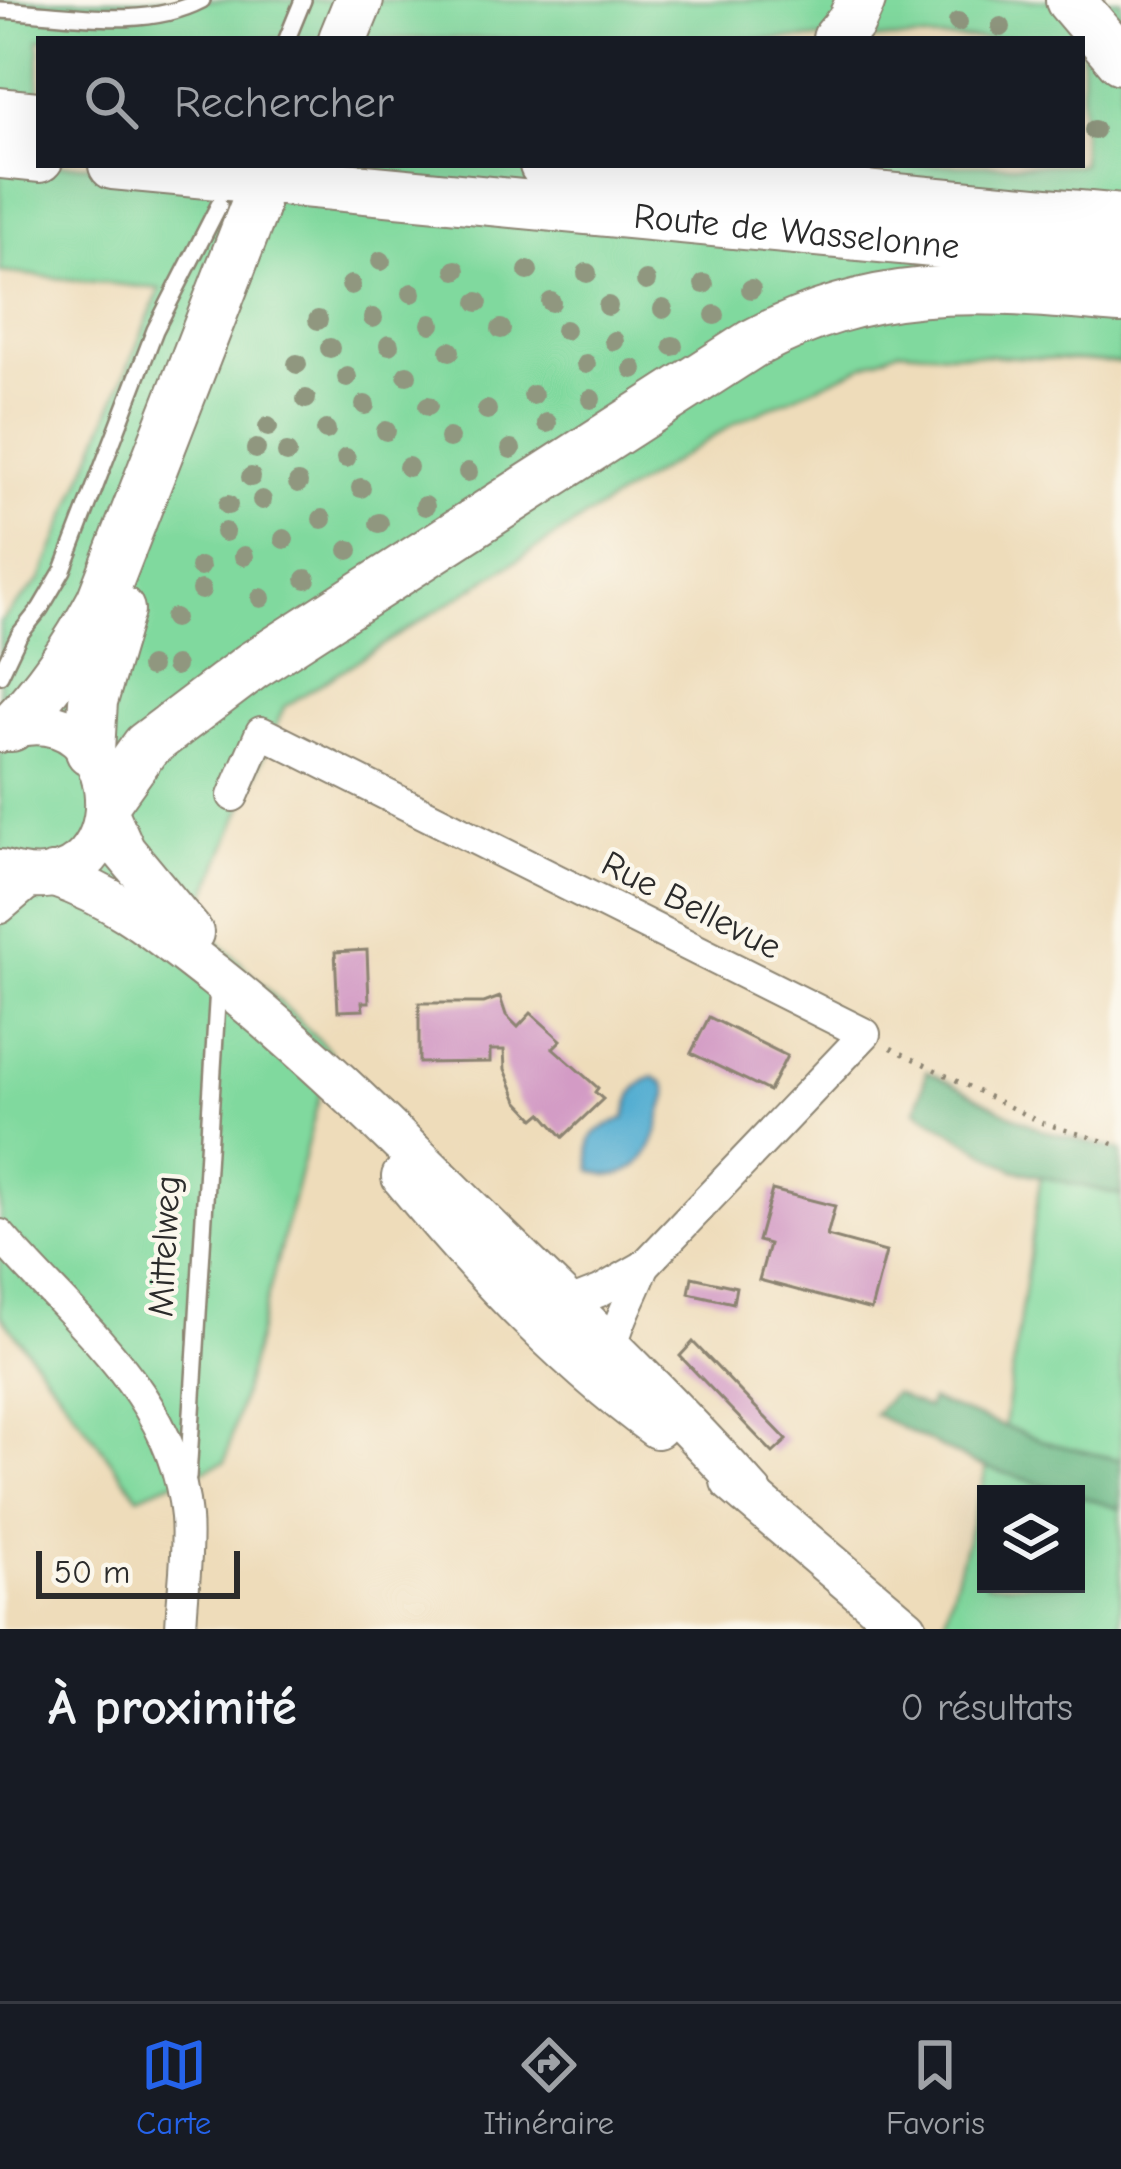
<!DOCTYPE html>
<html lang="fr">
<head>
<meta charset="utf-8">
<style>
  :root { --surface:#171b24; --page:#20242c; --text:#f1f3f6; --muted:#9ea1a6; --line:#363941; --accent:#2563eb }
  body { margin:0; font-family:"Comic Neue",sans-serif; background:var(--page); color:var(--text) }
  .controls { position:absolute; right:36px; bottom:36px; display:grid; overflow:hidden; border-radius:0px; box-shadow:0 12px 48px #0002 }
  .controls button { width:108px; height:108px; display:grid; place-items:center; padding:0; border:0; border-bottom:3px solid var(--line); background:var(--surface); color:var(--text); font:60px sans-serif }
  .scale { position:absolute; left:36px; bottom:30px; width:204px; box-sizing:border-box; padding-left:12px; border:6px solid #2b2b2b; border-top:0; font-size:33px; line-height:42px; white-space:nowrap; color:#2b2b2b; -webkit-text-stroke:9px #fbf7ec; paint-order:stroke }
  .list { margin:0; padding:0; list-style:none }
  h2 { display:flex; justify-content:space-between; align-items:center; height:156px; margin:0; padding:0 48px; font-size:51px }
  h2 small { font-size:39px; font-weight:400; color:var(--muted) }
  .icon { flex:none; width:66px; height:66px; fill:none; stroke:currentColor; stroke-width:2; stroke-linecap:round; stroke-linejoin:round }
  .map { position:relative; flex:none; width:1121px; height:1629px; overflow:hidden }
  .search { position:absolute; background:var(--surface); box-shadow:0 12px 48px #0002; left:36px; right:36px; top:36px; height:132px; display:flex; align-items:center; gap:30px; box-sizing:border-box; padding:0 42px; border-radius:0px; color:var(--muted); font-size:45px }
  .sheet { height:372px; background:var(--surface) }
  nav { display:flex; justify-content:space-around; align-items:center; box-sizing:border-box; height:168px; border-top:3px solid var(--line); background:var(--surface); font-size:33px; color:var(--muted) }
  nav a { display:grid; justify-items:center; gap:6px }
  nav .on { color:var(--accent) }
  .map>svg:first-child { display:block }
</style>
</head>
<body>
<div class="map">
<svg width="1121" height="1629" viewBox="0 0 1121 1629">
  <rect width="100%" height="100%" fill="#fbf7ec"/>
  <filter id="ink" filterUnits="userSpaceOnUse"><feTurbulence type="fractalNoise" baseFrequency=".00833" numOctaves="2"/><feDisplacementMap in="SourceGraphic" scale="24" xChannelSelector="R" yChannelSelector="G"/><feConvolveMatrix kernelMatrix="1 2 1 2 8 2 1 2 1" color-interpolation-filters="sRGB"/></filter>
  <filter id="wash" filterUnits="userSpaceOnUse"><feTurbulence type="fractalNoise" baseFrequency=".004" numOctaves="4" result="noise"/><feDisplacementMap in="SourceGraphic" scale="48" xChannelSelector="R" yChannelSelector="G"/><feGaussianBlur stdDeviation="2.7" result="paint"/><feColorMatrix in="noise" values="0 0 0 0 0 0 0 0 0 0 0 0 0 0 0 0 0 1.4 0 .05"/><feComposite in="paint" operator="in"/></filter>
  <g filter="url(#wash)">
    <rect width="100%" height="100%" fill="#eedcba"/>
    <!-- green -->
    <g fill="#80d99e" stroke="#568264" stroke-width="3" fill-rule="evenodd">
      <path d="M 0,0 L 1121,0 L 1121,363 L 899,350 L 735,423 L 284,707 L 206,895 L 217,940 L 331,1052 L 225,1462 L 138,1496 L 0,1314 L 0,622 L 41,579 L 160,289 L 0,272 ZM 39,39 L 1082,39 L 1082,165 L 39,165 Z"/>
      <polygon points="1041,1176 1121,1195 1121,1460 1052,1444 1004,1427"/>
      <polygon points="987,1467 1074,1494 986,1494 986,1584 1076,1584 1076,1495 1121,1509 1121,1629 942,1629"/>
    </g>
    <!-- forest -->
    <g fill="#68b985" stroke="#4a7258" stroke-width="3">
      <polygon points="927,1071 1041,1130 1121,1151 1121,1195 1014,1170 916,1110"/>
      <polygon points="894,1393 927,1408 931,1400 1052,1444 1121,1460 1121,1509 973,1463 874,1414"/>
    </g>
    <!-- water -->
    <path fill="#53add1" stroke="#3f6c7e" stroke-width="3" d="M 654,1077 C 661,1081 665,1082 667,1090 C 669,1097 662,1108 661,1117 C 654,1153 633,1188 591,1170 C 586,1132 592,1132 625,1118 C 631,1098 632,1084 654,1077 Z"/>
    <g id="blocks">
      <!-- building -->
      <g fill="#d39bc5">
        <polygon points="367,950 369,1002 362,1002 363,1010 338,1011 335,952"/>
        <polygon points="500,997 506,1015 518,1027 531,1013 561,1040 553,1048 598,1088 595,1092 603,1099 563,1137 542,1113 535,1119 518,1101 505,1069 504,1050 490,1050 490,1062 419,1063 419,1003 484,1003"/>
        <polygon points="709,1017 787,1056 769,1091 691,1053"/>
        <polygon points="772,1190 835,1206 827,1236 886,1252 871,1310 759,1280 769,1244 758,1241"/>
        <polygon points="692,1277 736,1287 733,1303 689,1293"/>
        <polygon points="693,1342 787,1440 773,1453 680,1356"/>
      </g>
    </g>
  </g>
  <g filter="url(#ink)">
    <use href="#blocks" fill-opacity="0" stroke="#8c8472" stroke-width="3"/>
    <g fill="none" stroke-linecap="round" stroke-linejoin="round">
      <defs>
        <g id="service">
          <path d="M 0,10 C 65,13 143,31 202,0"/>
          <polyline points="287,39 303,0"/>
          <polyline points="0,675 19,635 40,609 63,570 155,330 219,205"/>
          <polyline points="188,1478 218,987"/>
        </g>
        <g id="minor">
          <polyline points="233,796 261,732 865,1034 644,1266"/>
          <polyline points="0,908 35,878"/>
          <path d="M 0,1235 C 74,1322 175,1394 186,1517 C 189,1553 182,1593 181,1629"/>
          <path d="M 567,1304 L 600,1291 L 644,1266 C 635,1292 621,1314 614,1340 L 623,1360"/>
        </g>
        <g id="secondary">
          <path d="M 0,731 C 134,678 149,919 0,871"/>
          <polyline points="108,815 124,851 192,933"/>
          <path d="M 52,875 C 120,898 158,932 214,975 C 302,1045 383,1124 463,1203 C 561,1299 661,1393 752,1495"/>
          <path d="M 403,1177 C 477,1267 562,1358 657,1427"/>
          <polyline points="732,1481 906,1629"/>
        </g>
        <g id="trunk">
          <polyline points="1070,0 1121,60"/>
          <polyline points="343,39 359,0"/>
          <polyline points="837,39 851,22 861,0"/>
          <polyline points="0,112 39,116"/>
          <polyline points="0,154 39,158"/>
          <path id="s1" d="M 113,165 L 1121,261"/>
          <polyline points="544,165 1121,219"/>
          <path d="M 11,727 C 49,688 76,648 101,601 L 254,208"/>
          <polyline points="90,751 93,701 120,610"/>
          <path d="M 109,798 L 146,746 L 252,666 L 752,344 C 882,275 980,288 1121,299"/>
        </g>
      </defs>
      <!-- service casing -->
      <use href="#service" stroke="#8c8472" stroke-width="20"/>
      <!-- minor casing -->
      <use href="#minor" stroke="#8c8472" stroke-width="34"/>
      <!-- secondary casing -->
      <use href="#secondary" stroke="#8c8472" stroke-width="46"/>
      <!-- trunk casing -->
      <use href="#trunk" stroke="#8c8472" stroke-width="52"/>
      <!-- path -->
      <polyline stroke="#8c8472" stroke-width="4.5" stroke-dasharray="3 9" stroke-linecap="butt" points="891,1048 1042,1123 1121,1146"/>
      <!-- service -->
      <use href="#service" stroke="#fff" stroke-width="15"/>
      <!-- minor -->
      <use href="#minor" stroke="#fff" stroke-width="30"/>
      <!-- secondary -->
      <use href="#secondary" stroke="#fff" stroke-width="42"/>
      <!-- trunk -->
      <use href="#trunk" stroke="#fff" stroke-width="48"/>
    </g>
    <!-- trees -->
    <g fill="#90977f">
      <circle cx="958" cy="22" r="10"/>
      <circle cx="1001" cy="27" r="10"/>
      <circle cx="1094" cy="130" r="10"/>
      <circle cx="381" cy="261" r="10"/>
      <circle cx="456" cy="270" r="10"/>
      <circle cx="528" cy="271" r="10"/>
      <circle cx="587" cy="273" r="10"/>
      <circle cx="646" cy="281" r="10"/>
      <circle cx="704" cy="284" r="10"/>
      <circle cx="351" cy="285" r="10"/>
      <circle cx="751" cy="289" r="10"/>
      <circle cx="412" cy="293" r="10"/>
      <circle cx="478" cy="302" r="10"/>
      <circle cx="551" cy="302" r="10"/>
      <circle cx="608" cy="306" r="10"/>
      <circle cx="663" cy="309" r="10"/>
      <circle cx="715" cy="315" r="10"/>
      <circle cx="373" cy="318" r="10"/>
      <circle cx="318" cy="320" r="10"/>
      <circle cx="431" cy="324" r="10"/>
      <circle cx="501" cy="329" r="10"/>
      <circle cx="565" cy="330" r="10"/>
      <circle cx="614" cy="341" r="10"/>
      <circle cx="389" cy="345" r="10"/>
      <circle cx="673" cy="346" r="10"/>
      <circle cx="330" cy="348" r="10"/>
      <circle cx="450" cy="351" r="10"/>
      <circle cx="297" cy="364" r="10"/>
      <circle cx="586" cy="364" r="10"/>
      <circle cx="633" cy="369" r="10"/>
      <circle cx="407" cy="375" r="10"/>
      <circle cx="347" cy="377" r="10"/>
      <circle cx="533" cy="395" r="10"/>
      <circle cx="306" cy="399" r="10"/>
      <circle cx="591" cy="399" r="10"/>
      <circle cx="365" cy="405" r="10"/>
      <circle cx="428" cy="406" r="10"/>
      <circle cx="487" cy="410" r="10"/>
      <circle cx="547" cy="423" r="10"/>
      <circle cx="268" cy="427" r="10"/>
      <circle cx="326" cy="430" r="10"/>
      <circle cx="386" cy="431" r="10"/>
      <circle cx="449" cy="438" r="10"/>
      <circle cx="256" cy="449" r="10"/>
      <circle cx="511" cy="449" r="10"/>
      <circle cx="287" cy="453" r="10"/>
      <circle cx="346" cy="458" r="10"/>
      <circle cx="408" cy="467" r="10"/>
      <circle cx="468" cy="472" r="10"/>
      <circle cx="251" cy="477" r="10"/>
      <circle cx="298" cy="483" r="10"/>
      <circle cx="361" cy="488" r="10"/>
      <circle cx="262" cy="500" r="10"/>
      <circle cx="228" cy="505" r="10"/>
      <circle cx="425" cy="506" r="10"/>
      <circle cx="322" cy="519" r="10"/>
      <circle cx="379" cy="523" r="10"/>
      <circle cx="225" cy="532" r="10"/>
      <circle cx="284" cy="539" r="10"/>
      <circle cx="349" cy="550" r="10"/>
      <circle cx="244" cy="556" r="10"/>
      <circle cx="200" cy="567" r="10"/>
      <circle cx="306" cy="579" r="10"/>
      <circle cx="201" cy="590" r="10"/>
      <circle cx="261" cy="598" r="10"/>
      <circle cx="174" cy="618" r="10"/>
      <circle cx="175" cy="666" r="10"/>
      <circle cx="150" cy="667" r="10"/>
    </g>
  </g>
  <g text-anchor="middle" stroke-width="9" stroke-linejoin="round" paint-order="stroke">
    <!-- street labels -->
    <g font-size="36" fill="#2b2b2b" stroke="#fbf7ec">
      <text dy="13" stroke="none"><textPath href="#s1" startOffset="687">Route de Wasselonne</textPath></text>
      <text transform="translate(692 904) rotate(27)" y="13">Rue Bellevue</text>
      <text transform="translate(163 1246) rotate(-87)" y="13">Mittelweg</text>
    </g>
  </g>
</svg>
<div class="controls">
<button><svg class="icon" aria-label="layers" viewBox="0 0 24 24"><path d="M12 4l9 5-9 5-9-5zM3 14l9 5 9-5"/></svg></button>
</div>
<div class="scale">50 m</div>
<div class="search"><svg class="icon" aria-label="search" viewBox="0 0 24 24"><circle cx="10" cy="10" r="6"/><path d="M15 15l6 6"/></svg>Rechercher</div>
</div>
<section class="sheet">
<h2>À proximité<small>0 résultats</small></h2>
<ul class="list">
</ul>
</section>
<nav>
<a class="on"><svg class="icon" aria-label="map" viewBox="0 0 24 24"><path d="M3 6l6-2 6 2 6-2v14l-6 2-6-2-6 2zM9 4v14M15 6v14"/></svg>Carte</a>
<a><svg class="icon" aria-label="directions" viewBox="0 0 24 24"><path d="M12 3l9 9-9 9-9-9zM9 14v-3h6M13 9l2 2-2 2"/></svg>Itinéraire</a>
<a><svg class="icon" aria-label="saved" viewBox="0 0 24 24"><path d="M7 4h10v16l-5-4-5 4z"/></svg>Favoris</a>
</nav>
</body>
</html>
